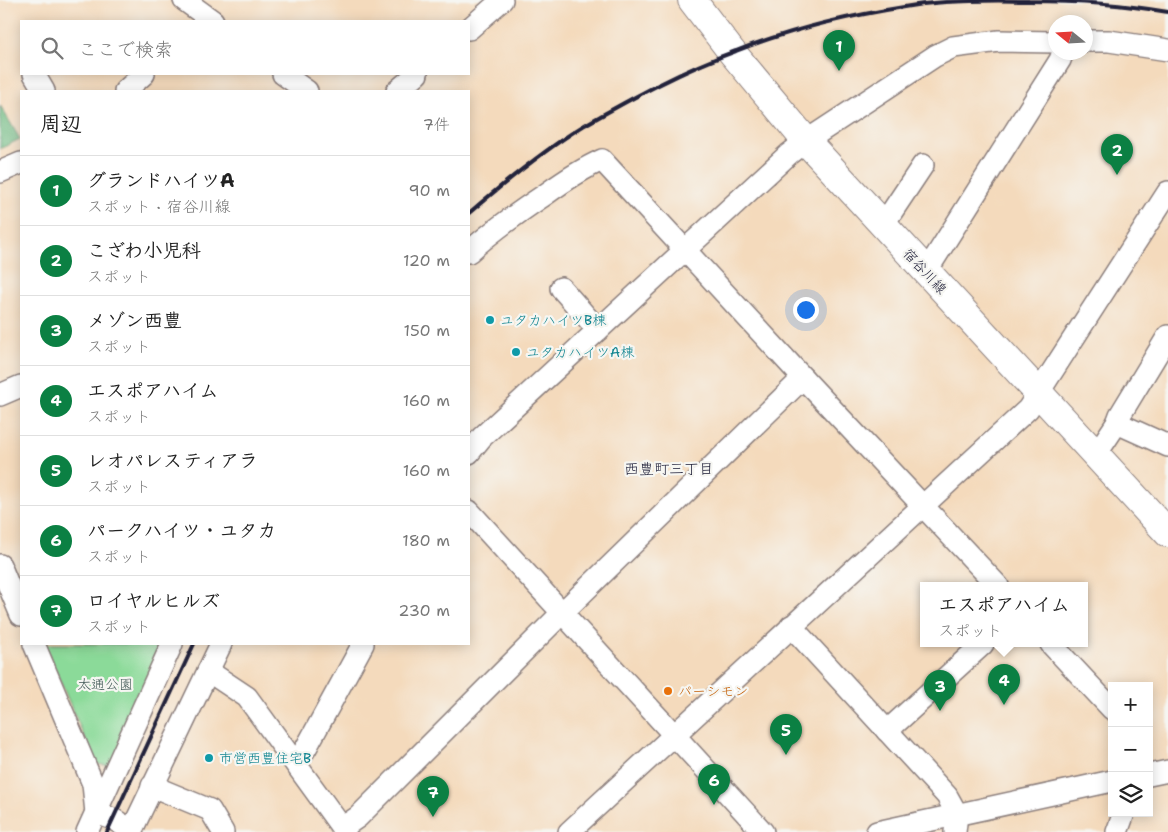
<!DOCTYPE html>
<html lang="ja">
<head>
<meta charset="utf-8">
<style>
  :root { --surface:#fff; --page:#f2f2f2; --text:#222; --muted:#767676; --line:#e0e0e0; --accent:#0b8043 }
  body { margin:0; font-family:"Shantell Sans","Klee One",sans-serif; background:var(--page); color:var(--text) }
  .controls { position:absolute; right:15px; bottom:15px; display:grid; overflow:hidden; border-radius:0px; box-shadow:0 2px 12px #0003 }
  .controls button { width:45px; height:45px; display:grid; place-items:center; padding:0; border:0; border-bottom:1px solid var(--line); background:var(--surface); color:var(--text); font:25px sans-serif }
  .compass { position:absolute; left:1048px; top:15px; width:45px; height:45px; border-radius:50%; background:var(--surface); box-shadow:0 2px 12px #0003; rotate:288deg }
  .you { position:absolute; left:805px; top:309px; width:18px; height:18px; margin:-12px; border:4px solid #fff; border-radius:50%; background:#1a73e8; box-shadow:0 0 0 8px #1a73e833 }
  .badge { display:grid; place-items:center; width:32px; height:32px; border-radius:50%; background:var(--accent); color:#fff; font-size:16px; font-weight:700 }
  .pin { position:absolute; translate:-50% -41px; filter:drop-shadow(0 1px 2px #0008) }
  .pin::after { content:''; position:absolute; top:26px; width:18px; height:15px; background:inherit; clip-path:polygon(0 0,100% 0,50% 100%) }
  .popup { position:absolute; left:920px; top:582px; width:168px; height:65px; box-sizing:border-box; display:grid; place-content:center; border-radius:0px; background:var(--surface); filter:drop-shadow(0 1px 4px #0005); font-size:16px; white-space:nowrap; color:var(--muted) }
  .popup b { font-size:19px; color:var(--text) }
  .popup::after { content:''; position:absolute; left:50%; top:100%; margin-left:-10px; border:10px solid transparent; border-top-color:var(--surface) }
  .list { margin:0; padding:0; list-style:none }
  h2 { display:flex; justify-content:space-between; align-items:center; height:65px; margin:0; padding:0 20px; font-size:21px }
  h2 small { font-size:16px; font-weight:400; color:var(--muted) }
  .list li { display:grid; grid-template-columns:32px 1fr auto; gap:15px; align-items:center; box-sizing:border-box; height:70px; padding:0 20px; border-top:1px solid var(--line) }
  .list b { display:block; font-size:19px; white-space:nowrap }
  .list p { margin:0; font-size:16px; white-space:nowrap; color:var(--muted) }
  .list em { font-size:16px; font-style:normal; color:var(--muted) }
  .icon { flex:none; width:28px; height:28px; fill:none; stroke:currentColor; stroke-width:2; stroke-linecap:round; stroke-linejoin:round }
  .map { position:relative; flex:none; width:1168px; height:832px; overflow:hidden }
  .search { position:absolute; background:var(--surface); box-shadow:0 2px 12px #0003; left:20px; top:20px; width:450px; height:55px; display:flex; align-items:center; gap:12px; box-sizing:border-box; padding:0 18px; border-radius:0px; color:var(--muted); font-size:19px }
  .panel { position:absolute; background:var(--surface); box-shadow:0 2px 12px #0003; left:20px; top:90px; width:450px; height:555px; border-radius:0px }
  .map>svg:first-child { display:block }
</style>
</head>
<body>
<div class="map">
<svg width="1168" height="832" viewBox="0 0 1168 832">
  <rect width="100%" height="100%" fill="#f6f6f2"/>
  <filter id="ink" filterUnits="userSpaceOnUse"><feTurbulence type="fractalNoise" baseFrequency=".02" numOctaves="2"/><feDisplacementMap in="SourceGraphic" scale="10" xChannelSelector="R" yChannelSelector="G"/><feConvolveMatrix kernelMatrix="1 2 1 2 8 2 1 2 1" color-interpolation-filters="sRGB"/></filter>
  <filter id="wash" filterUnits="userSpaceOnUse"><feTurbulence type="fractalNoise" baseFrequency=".0096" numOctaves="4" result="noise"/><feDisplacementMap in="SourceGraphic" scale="20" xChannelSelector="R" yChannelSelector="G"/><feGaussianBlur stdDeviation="1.12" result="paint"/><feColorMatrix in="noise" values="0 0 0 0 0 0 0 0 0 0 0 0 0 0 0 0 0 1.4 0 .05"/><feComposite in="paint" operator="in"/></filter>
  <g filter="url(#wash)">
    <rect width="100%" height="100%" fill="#f4dabc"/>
    <!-- green -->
    <polygon fill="#8bda99" stroke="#567e6a" points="44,644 166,644 112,766 96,764"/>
    <!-- forest -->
    <polygon fill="#70ba81" stroke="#496e5e" points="0,105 20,139 0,149"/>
  </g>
  <g filter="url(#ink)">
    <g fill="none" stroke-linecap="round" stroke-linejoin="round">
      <defs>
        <g id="minor">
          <polyline points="184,0 213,21"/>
          <polyline points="469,29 502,0"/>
          <polyline points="1086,41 1109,41 1168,50"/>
          <polyline points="34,74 44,91"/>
          <polyline points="283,74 307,91"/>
          <polyline points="125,91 144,74"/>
          <polyline points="397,91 417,74"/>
          <polyline points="0,172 21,163"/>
          <polyline points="883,225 923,165"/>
          <path d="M 469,252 C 493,230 519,212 546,194 C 564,181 582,169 602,160 L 803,378 L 998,586"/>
          <polyline points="926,272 1060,60 1063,52"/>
          <polyline points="561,288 598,330"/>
          <polyline points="0,395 21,386"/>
          <polyline points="1117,423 1120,415 1168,336"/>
          <polyline points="469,453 482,437 789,154 806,141 935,56 953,47 999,41 1056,42"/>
          <polyline points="1095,456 1117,423 1168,446"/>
          <polyline points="469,511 763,832"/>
          <polyline points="0,565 21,615"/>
          <polyline points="791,626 947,796 957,814 955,832"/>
          <polyline points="34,644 93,784 96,813 113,819 126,827 128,832"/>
          <polyline points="1051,644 1112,709"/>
          <polyline points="208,671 247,697 345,832"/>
          <polyline points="887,731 983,644"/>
          <polyline points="296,764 306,748 363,644"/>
          <polyline points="1149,775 1168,771"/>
          <polyline points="152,786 210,810 223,832"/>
          <polyline points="342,828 358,817 562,613 803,378"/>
          <polyline points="87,832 172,644"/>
          <polyline points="131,832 221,644"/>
          <polyline points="569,832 1028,409 1168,192"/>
          <polyline points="877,832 1112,781"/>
          <polyline points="1117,832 1124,813"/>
        </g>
        <polyline id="major" points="692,0 731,51 806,141 1168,533"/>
      </defs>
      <!-- minor casing -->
      <use href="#minor" stroke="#8b7e7c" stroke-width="24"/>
      <!-- major casing -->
      <use href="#major" stroke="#8b7e7c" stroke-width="30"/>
      <!-- minor -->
      <use href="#minor" stroke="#fff" stroke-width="21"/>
      <!-- major -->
      <use href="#major" stroke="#fff" stroke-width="28"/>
      <!-- rail -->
      <g stroke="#22223b" stroke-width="4">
        <path d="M 469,213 C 505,182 543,151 583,126 C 632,98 683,70 736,51 C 789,30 847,16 904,7 C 943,0 989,0 1029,1 C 1075,1 1122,4 1168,12"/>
        <polyline points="107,832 194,644"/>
      </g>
    </g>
  </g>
  <!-- markers -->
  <g fill="#0f9aa8" stroke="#f6f6f2" stroke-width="2">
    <circle cx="490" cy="320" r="5"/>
    <circle cx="516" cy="352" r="5"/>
    <circle cx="209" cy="758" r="5"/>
  </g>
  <circle fill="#e8710a" stroke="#f6f6f2" stroke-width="2" cx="668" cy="691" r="5"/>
  <g text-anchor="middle" stroke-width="4.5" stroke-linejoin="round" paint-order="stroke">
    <!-- street labels -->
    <g font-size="14" fill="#22223b" stroke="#f6f6f2">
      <text transform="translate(925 271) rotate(47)" y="5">宿谷川線</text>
    </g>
    <!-- culture labels -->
    <g font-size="14" fill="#0d838f" stroke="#f6f6f2" text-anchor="start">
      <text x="500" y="325">ユタカハイツB棟</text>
      <text x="526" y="357">ユタカハイツA棟</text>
      <text x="219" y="763">市営西豊住宅B</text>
    </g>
    <!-- park labels -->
    <g font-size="14" fill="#425957" stroke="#f6f6f2">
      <text x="105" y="689">太通公園</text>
    </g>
    <!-- food labels -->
    <g font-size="14" fill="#c56008" stroke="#f6f6f2" text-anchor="start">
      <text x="678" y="696">パーシモン</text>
    </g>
    <!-- neighbourhood labels -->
    <g font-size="15" fill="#22223b" stroke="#f6f6f2">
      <text x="669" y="474">西豊町三丁目</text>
    </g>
  </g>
</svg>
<div class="controls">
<button>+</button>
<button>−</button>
<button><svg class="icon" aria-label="layers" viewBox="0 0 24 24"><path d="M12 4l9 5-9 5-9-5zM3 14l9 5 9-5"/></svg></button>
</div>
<svg class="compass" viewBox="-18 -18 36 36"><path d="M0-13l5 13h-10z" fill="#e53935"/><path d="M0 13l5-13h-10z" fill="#767676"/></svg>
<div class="you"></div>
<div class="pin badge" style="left:839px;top:71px">1</div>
<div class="pin badge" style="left:1117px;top:175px">2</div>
<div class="pin badge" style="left:940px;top:711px">3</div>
<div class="pin badge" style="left:1004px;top:705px">4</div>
<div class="popup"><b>エスポアハイム</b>スポット</div>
<div class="pin badge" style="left:786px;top:755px">5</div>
<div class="pin badge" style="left:714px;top:805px">6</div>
<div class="pin badge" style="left:433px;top:817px">7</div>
<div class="search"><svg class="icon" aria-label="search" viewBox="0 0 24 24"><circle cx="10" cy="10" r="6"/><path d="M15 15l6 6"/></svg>ここで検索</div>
<section class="panel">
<h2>周辺<small>7件</small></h2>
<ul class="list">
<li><span class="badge">1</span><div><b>グランドハイツA</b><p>スポット · 宿谷川線</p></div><em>90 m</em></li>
<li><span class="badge">2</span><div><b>こざわ小児科</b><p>スポット</p></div><em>120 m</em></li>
<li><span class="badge">3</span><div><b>メゾン西豊</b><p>スポット</p></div><em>150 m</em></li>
<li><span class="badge">4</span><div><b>エスポアハイム</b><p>スポット</p></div><em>160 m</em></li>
<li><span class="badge">5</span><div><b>レオパレスティアラ</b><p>スポット</p></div><em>160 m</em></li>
<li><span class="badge">6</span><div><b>パークハイツ・ユタカ</b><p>スポット</p></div><em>180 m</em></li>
<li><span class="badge">7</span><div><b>ロイヤルヒルズ</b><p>スポット</p></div><em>230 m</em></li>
</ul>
</section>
</div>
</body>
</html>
